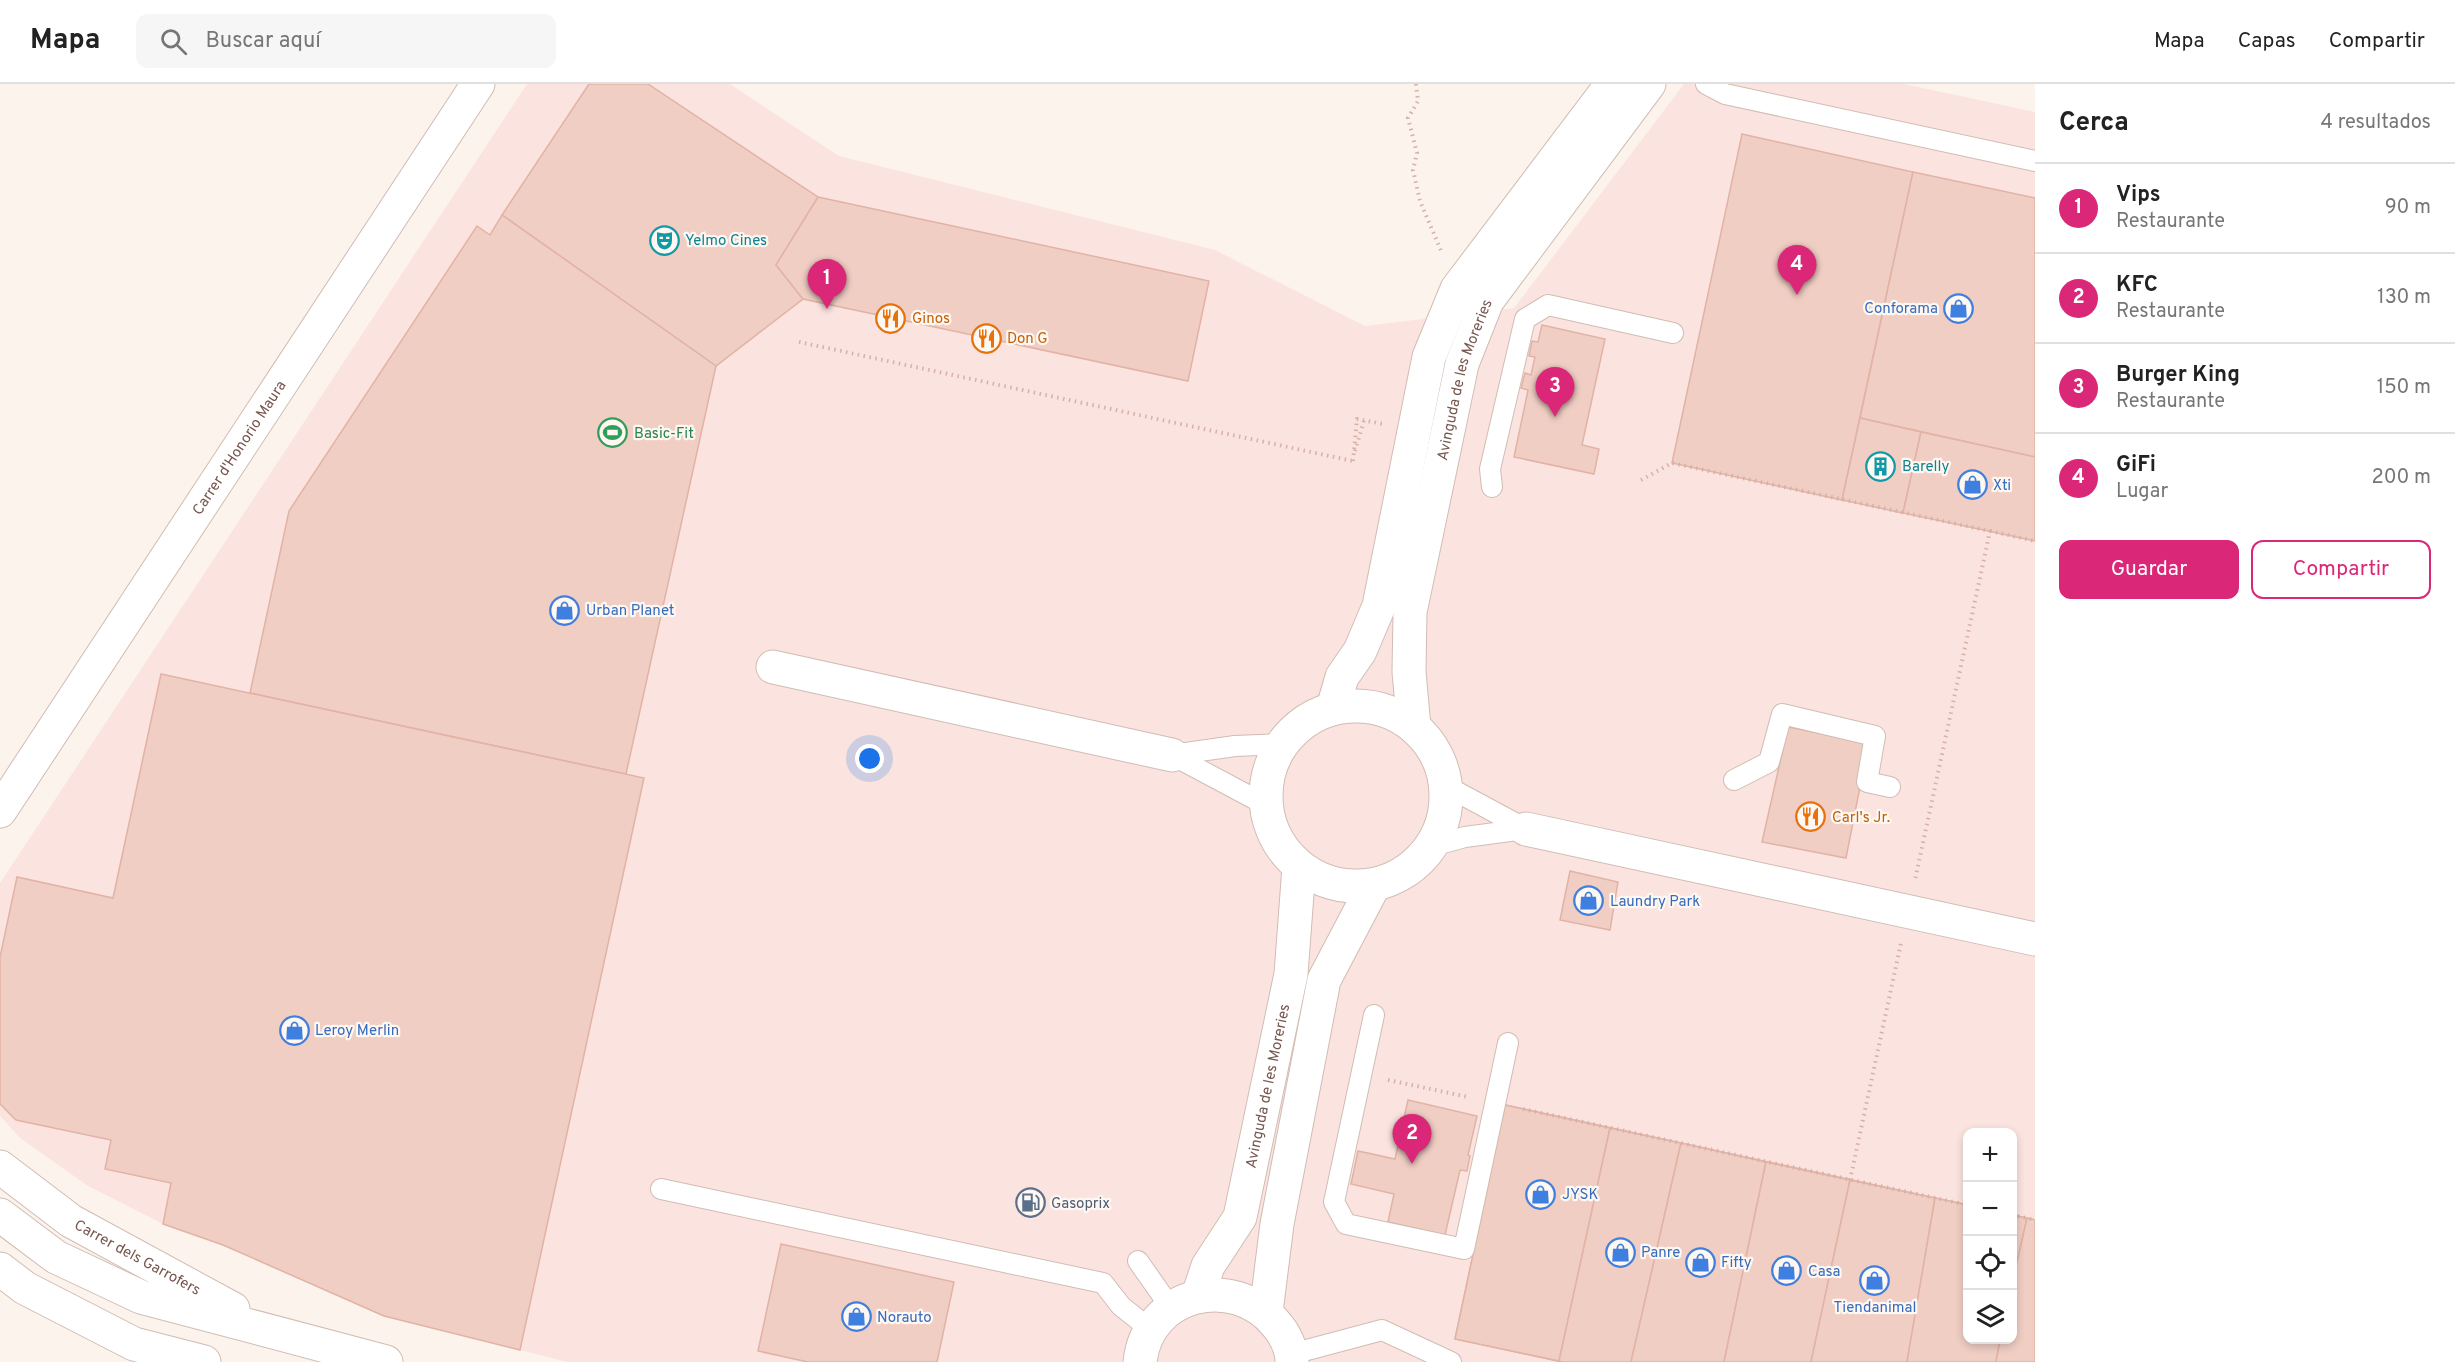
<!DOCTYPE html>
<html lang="es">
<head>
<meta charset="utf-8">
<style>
  :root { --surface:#fff; --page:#f6f6f6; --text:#222; --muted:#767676; --line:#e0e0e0; --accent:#db2777 }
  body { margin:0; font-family:Overpass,sans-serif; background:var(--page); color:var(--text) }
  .controls { position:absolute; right:18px; bottom:18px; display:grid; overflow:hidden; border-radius:12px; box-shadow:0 3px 9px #0003 }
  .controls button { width:54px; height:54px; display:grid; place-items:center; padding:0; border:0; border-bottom:2px solid var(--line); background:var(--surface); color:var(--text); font:30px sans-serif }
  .you { position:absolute; left:870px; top:675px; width:21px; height:21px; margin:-15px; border:4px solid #fff; border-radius:50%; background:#1a73e8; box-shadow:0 0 0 9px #1a73e833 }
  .badge { display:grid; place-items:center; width:39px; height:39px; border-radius:50%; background:var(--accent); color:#fff; font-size:20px; font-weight:700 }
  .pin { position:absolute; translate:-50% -50px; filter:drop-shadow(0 2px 3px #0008) }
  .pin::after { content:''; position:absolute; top:32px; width:21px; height:18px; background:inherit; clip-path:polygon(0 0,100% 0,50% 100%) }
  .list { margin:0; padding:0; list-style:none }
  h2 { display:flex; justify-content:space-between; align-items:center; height:78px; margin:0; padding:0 24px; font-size:26px }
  h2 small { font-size:20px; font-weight:400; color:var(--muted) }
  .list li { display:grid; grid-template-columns:39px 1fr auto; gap:18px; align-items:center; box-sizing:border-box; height:90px; padding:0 24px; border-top:2px solid var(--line) }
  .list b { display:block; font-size:22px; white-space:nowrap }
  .list p { margin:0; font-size:20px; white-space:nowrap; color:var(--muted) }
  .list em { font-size:20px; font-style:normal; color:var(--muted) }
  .actions { display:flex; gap:12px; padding:18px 24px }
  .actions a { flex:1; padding:14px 0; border:2px solid var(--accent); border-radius:12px; text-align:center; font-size:21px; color:var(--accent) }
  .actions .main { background:var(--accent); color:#fff }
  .icon { flex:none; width:33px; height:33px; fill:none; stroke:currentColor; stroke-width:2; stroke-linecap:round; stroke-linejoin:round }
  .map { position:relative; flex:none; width:2035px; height:1278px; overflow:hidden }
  header { display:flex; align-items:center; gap:36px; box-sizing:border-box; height:84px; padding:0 30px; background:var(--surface); border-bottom:2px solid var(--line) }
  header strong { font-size:28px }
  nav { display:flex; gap:33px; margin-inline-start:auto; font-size:21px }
  .search { width:420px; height:54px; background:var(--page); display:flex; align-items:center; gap:15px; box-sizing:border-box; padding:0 21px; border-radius:12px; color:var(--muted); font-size:22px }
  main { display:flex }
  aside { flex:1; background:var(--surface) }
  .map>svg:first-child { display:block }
</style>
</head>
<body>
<header>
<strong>Mapa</strong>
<div class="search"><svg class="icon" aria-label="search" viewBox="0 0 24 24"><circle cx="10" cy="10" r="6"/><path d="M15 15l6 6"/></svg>Buscar aquí</div>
<nav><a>Mapa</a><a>Capas</a><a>Compartir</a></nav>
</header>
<main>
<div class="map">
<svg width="2035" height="1278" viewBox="0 0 2035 1278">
  <rect width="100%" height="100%" fill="#fcf3ec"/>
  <!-- commercial -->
  <path fill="#fbe4e0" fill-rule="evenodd" d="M 527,0 L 730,0 L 839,72 L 1215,166 L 1365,242 L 1514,224 L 1684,0 L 1904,0 L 2035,28 L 2035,1278 L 567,1278 L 520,1266 L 163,1140 L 88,1102 L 20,1054 L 0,1032 L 0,799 ZM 1968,1048 L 2012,1048 L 2012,1256 L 1968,1256 Z"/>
  <!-- building -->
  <g fill="#f0cec4" stroke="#e2b2a5" stroke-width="1.5">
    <polygon points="589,0 648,0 818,113 776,181 803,215 716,282 502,131"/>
    <polygon points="1742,50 1913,88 1842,416 1672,379"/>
    <polygon points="1913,88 2035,114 2035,373 1860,334"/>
    <polygon points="818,113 1209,197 1188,297 803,215 776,181"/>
    <polygon points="502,131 716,282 626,690 250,609 289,427 477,142 490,151"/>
    <polygon points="1542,241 1605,255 1582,361 1599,365 1594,390 1514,373 1528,306 1521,304 1525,289 1531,291 1535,273 1529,272 1532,257 1538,258"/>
    <polygon points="1860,334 1921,348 1903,429 1842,416"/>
    <polygon points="1921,348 2035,373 2035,457 1903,429"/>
    <polygon points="161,590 644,694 520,1266 384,1232 223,1161 163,1140 171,1099 105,1085 111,1056 16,1036 0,1020 0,873 17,793 113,814"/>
    <polygon points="1788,643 1864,658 1859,708 1846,774 1762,758"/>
    <polygon points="1570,787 1618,798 1610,846 1560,836"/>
    <polygon points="1408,1016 1477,1032 1468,1071 1470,1072 1467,1087 1460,1086 1445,1151 1388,1138 1394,1110 1351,1100 1358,1067 1395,1075"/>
    <polygon points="1505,1021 1968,1121 1968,1256 2012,1256 2012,1131 2035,1136 2035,1278 1562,1278 1455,1255"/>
    <polygon points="1505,1021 1610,1044 1559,1277 1455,1255"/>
    <polygon points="1610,1044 1681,1059 1631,1278 1562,1278 1559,1277"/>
    <polygon points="1681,1059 1766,1078 1724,1278 1631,1278"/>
    <polygon points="1766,1078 1850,1096 1811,1278 1724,1278"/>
    <polygon points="1850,1096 1935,1114 1907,1278 1811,1278"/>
    <polygon points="1935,1114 1968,1121 1968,1256 2000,1256 1996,1278 1907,1278"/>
    <polygon points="2012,1131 2027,1134 2012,1200"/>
    <polygon points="2027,1134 2035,1136 2035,1278 1996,1278 2000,1256 2012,1256 2012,1200"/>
    <polygon points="781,1160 954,1198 937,1278 808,1278 758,1267"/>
  </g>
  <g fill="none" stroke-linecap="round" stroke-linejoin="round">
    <defs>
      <g id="lane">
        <polyline points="1706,0 1725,10 2035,77"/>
        <polyline points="1492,403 1490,385 1525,235 1548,221 1673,249"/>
        <polyline points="1172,671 1235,662 1281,660"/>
        <polyline points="1172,671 1266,721"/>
        <polyline points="1734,696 1769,678 1782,630 1875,652 1867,698 1890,703"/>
        <polyline points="1446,702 1526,745"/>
        <polyline points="1432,762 1465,753 1526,745"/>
        <polyline points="1374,931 1334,1118 1346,1140 1464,1165 1508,959"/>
        <polyline points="661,1105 1103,1199 1121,1222 1151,1246"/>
        <polyline points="1138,1177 1171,1224"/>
        <polyline points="1292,1270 1382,1246 1451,1278"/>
      </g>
      <g id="street">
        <polyline points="773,583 1172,671"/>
        <circle cx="1356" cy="712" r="90"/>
        <polyline points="1333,624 1342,593 1360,567 1379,522 1429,273 1457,205 1612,0"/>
        <path id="s1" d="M 1414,643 L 1409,588 L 1410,528 L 1462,280 L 1487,217 L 1649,0"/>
        <path id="s2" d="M 0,727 L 478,0"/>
        <polyline points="1526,745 2035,855"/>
        <path id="s3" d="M 0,1083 L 71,1137 L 233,1225"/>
        <polyline points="0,1131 56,1173 141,1213 386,1278"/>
        <polyline points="0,1185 25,1204 134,1260 204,1278"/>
        <path id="s4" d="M 1198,1212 L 1208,1182 L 1240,1133 L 1291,890 L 1299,783"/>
        <polyline points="1266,1228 1277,1140 1324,896 1374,801"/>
        <path d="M 1140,1278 C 1147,1209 1233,1188 1276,1240 C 1285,1250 1292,1265 1292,1278"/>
      </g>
    </defs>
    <!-- lane casing -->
    <use href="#lane" stroke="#d1bcb3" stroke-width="22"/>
    <!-- street casing -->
    <use href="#street" stroke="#d1bcb3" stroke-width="35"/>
    <!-- path -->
    <g stroke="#d6b1a7" stroke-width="4" stroke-dasharray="1.5 4.5" stroke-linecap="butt">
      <polyline points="1416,0 1418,17 1408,34 1417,69 1413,86 1420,117 1442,169"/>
      <polyline points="799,258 1353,377"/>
      <polyline points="1355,367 1364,337"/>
      <polyline points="1353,377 1357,335 1383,340"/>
      <polyline points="1641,396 1672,379 1990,447 1915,796"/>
      <polyline points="1990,447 2035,457"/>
      <polyline points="1388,996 1468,1013"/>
      <polyline points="1523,1025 1968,1121"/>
      <polyline points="1850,1096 1901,859"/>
      <polyline points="2012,1131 2035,1136"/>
    </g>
    <!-- lane -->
    <use href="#lane" stroke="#fff" stroke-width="20"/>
    <!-- street -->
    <use href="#street" stroke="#fff" stroke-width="33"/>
  </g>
  <!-- icons -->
  <defs>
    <symbol id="theatre-ring" viewBox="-11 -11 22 22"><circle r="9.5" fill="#fef7f2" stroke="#0f9aa8" stroke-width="1.5"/><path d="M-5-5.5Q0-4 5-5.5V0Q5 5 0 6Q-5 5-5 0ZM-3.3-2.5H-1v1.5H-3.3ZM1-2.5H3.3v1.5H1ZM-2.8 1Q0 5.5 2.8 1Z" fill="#0f9aa8"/></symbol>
    <symbol id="shop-ring" viewBox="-11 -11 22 22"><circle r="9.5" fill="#fef7f2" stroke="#3f7fe0" stroke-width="1.5"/><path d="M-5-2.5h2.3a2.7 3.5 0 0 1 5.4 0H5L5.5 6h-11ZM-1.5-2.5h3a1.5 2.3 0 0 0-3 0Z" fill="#3f7fe0"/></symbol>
    <symbol id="restaurant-ring" viewBox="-11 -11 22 22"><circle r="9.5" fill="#fef7f2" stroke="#e8710a" stroke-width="1.5"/><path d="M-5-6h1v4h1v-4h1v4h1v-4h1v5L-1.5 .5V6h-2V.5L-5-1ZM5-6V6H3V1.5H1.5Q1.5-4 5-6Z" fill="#e8710a"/></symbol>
    <symbol id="stadium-ring" viewBox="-11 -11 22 22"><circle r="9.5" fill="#fef7f2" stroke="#2e9e5b" stroke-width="1.5"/><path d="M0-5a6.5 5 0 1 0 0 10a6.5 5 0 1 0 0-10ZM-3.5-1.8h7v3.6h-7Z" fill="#2e9e5b"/></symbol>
    <symbol id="building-ring" viewBox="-11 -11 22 22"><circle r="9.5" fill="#fef7f2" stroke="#0f9aa8" stroke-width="1.5"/><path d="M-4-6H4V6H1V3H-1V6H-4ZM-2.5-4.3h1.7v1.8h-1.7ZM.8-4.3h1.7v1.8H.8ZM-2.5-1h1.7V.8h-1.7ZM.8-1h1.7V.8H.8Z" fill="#0f9aa8"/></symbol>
    <symbol id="fuel-ring" viewBox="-11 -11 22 22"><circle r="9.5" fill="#fef7f2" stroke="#5c6f8a" stroke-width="1.5"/><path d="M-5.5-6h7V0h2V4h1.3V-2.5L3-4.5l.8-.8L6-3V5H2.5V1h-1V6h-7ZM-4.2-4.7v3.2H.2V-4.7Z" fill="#5c6f8a"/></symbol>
  </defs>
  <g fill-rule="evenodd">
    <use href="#theatre-ring" x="648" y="140" width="33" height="33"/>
    <use href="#shop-ring" x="1942" y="208" width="33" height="33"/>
    <use href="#restaurant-ring" x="874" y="218" width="33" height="33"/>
    <use href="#restaurant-ring" x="970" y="238" width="33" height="33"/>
    <use href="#stadium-ring" x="596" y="332" width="33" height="33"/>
    <use href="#building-ring" x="1864" y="366" width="33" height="33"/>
    <use href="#shop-ring" x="1956" y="384" width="33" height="33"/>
    <use href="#shop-ring" x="548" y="510" width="33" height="33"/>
    <use href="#restaurant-ring" x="1794" y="716" width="33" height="33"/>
    <use href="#shop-ring" x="1572" y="800" width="33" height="33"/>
    <use href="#shop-ring" x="278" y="930" width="33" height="33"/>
    <use href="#shop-ring" x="1524" y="1094" width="33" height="33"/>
    <use href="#fuel-ring" x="1014" y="1102" width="33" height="33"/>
    <use href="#shop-ring" x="1604" y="1152" width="33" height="33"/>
    <use href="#shop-ring" x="1684" y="1162" width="33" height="33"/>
    <use href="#shop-ring" x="1770" y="1170" width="33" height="33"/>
    <use href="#shop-ring" x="1858" y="1180" width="33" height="33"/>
    <use href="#shop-ring" x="840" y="1216" width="33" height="33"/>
  </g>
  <g text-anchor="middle" stroke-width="4.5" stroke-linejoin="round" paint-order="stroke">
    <!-- culture labels -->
    <g font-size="15" fill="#0d838f" stroke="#fef7f2" text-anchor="start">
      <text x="685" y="161">Yelmo Cines</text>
      <text x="1902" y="387">Barelly</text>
    </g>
    <!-- shop labels -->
    <g font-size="15" fill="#366cbe" stroke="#fef7f2" text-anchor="start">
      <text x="1938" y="229" text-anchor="end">Conforama</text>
      <text x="1993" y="406">Xti</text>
      <text x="586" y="531">Urban Planet</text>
      <text x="1610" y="822">Laundry Park</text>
      <text x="315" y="951">Leroy Merlin</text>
      <text x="1562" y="1115">JYSK</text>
      <text x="1641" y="1173">Panre</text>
      <text x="1721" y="1183">Fifty</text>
      <text x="1808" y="1192">Casa</text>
      <text x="1875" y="1228" text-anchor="middle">Tiendanimal</text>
      <text x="877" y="1238">Norauto</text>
    </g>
    <!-- food labels -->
    <g font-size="15" fill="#c56008" stroke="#fef7f2" text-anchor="start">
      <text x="912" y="239">Ginos</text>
      <text x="1007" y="259">Don G</text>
      <text x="1832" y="738">Carl's Jr.</text>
    </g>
    <!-- street labels -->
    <g font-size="15" fill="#77564f" stroke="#fef7f2">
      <text dy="5" stroke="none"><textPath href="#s1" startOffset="354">Avinguda de les Moreries</textPath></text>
      <text dy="5" stroke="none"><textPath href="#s2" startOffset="435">Carrer d'Honorio Maura</textPath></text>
      <text dy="5" stroke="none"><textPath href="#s4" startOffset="224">Avinguda de les Moreries</textPath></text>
      <text dy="5" stroke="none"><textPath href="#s3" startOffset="165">Carrer dels Garrofers</textPath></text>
    </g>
    <!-- leisure labels -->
    <g font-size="15" fill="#27864d" stroke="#fef7f2" text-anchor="start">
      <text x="634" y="354">Basic-Fit</text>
    </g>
    <!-- service labels -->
    <g font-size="15" fill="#4e5e75" stroke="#fef7f2" text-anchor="start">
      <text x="1051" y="1124">Gasoprix</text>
    </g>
  </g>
</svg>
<div class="controls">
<button>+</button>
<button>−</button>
<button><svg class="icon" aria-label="locate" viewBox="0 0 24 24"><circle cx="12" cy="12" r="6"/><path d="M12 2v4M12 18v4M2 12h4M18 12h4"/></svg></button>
<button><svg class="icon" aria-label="layers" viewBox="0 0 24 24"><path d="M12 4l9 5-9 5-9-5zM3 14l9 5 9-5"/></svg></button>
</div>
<div class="you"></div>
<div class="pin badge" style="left:827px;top:225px">1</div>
<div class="pin badge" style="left:1412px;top:1080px">2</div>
<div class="pin badge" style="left:1555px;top:333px">3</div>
<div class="pin badge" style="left:1797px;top:211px">4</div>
</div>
<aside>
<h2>Cerca<small>4 resultados</small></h2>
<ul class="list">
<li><span class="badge">1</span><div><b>Vips</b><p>Restaurante</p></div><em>90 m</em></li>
<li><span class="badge">2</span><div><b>KFC</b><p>Restaurante</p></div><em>130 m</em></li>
<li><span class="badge">3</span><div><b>Burger King</b><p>Restaurante</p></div><em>150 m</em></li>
<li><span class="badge">4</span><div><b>GiFi</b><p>Lugar</p></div><em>200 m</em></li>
</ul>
<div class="actions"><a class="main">Guardar</a><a>Compartir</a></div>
</aside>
</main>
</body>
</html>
